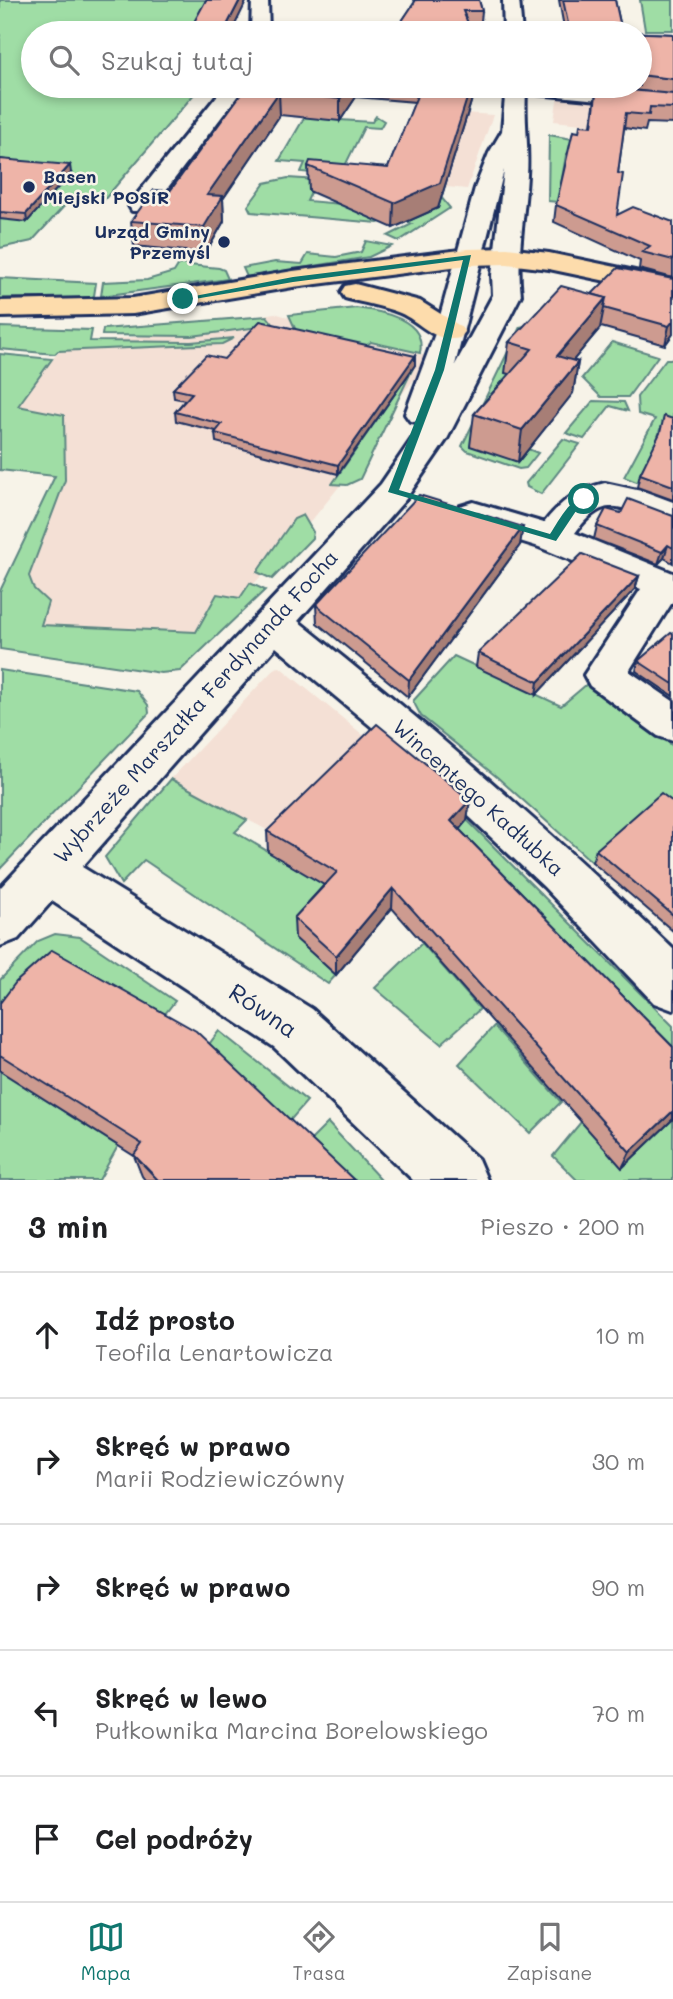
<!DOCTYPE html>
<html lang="pl">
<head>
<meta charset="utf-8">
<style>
  :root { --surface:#fff; --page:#f6f6f6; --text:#202124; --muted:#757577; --line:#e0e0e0; --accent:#0f766e }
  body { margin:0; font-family:Mali,sans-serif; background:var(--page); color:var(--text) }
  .stop { position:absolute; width:21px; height:21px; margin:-16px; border:5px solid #0f766e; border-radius:50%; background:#fff }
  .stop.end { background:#0f766e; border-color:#fff; box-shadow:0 2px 7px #0008 }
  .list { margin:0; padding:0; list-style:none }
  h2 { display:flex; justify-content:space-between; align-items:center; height:91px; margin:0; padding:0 28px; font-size:30px }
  h2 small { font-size:23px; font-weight:400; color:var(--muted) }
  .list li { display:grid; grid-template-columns:46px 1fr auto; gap:21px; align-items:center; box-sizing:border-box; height:126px; padding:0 28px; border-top:2px solid var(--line) }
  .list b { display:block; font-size:26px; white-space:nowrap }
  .list p { margin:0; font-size:23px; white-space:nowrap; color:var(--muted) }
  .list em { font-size:23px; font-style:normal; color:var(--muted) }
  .icon { flex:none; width:38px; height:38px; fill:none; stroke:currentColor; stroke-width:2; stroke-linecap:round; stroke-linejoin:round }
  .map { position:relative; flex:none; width:673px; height:1180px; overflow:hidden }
  .search { position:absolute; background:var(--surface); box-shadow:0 4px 10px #0003; left:21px; right:21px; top:21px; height:77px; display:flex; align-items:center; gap:18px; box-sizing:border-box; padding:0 24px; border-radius:38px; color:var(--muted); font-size:26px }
  .sheet { height:721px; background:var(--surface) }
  nav { display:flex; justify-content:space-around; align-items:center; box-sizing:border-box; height:98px; border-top:2px solid var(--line); background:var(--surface); font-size:19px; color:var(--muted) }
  nav a { display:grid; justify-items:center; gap:4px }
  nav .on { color:var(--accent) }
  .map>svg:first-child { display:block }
</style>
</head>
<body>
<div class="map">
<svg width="673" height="1180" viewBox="0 0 673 1180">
  <rect width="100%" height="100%" fill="#f7f3e8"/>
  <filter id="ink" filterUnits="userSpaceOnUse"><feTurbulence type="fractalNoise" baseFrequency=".0143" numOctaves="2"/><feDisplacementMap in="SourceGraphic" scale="14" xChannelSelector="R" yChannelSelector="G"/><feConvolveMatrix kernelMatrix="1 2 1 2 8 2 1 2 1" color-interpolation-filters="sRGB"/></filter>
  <g filter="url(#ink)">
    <!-- built -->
    <g fill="#f4e0d5">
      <polygon points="558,94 651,104 645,131 554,121"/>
      <polygon points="451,112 493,115 467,189 426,185"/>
      <polygon points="274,313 433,358 370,431 351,472 312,520 209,633 160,651 0,619 62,472 10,408 64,346 192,330"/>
      <polygon points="280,667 467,820 390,910 282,838 171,779 275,668"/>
    </g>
    <!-- green -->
    <g fill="#9fdda5" stroke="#5d8682" stroke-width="2">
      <polygon points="0,0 235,0 230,33 33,33 33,86 201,86 104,200 68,202 32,241 0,248"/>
      <polygon points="640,0 673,0 673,30 645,30"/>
      <polygon points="307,113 343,113 328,113 324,119 372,122 376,116 384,121 380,128 364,127 340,176 301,172 305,163 279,161"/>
      <polygon points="549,135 578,140 566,155 558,202 548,201"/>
      <polygon points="288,178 317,180 307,201 386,208 441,197 450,208 399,241 388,236 412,224 395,216 378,223 251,212 248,206 265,183"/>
      <polygon points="366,241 392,246 369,257 247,277 243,268 275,262 302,264 308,254 336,257 361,252"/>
      <polygon points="179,264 219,268 224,270 228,279 101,296 103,282 147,280 174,272"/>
      <polygon points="0,278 96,283 94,296 89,298 0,298"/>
      <path d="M 356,308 C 381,311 427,319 420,353 L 371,342 L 363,348 L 297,333 L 289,315 Z"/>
      <polygon points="619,309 527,379 528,449 538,453 526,468 519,469 467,451 462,446 520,327"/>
      <polygon points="267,316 274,325 192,336 102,335 103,329"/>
      <polygon points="0,327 92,330 90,341 191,342 234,338 222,344 58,351 55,354 0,349"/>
      <polygon points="612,342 658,356 628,397 601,397 582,378"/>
      <polygon points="0,354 52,359 18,406 64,415 65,480 29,576 34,589 48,602 41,625 196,632 217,594 240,598 250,583 265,590 180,671 161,673 0,649 0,591 55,476 0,470"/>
      <polygon points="666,359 673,359 673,424 660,429 655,450 639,483 624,477 655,419 638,414 637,397"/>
      <polygon points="413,368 360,479 347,485 332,484"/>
      <polygon points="593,401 624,402 628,411 610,406 584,439 566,433"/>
      <polygon points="563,439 580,444 541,494 527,487 526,483"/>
      <polygon points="303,515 313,532 312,538 272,579 257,572 294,519"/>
      <polygon points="454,656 561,706 587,684 673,746 673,819 632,830 592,862 497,777 421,716 413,701"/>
      <polygon points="0,670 137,691 148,705 149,713 0,869"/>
      <polygon points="171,779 247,820 235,832 328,887 296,938 336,975 328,984 144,860 121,884 105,857"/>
      <polygon points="467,820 673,1026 673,1074 449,842"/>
      <polygon points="55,934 80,937 175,1001 154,1028 0,1049 0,980 38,941"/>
      <polygon points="422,943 480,1009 441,1044 375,988"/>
      <polygon points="494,1026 561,1102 530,1133 459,1064"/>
      <polygon points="219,1031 307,1101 280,1132 201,1055"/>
      <polygon points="0,1071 118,1146 99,1180 0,1180"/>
      <polygon points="673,1119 673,1180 577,1180 553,1156 581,1122"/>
      <polygon points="328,1123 381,1180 332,1180 301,1150"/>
    </g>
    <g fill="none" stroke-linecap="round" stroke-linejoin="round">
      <defs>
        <g id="minor">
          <polygon points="252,0 268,0 269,33 251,33"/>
          <polygon points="503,0 519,0 522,33 504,33"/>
          <polygon points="225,86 245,86 150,211 132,211 129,206 132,201"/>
          <path d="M 506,86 L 577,86 L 673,95 L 673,107 L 526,93 C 524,120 529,148 527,175 C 525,215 516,255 521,295 L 447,439 L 405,500 L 298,621 C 429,725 553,833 673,949 L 673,1010 L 654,1003 L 544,887 L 390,742 L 276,647 L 82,867 L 312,1009 L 478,1159 L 487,1180 L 413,1180 L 274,1047 L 52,901 L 18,939 L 0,946 L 0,888 L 381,484 L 423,423 L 410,421 L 405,414 L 436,331 L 475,188 L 489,153 L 502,131 ZM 504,170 L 492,275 L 493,295 L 455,365 Z"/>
          <path d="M 605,483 L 646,492 L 673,502 L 673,527 C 628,515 610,485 575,533 L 673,573 L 673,601 L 629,671 L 673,701 L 673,741 L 658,736 L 590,686 L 584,675 L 641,589 L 539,547 L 460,522 L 455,514 L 460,506 L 473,502 L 544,523 C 562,500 577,490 605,483 Z"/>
        </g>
        <g id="major">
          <polygon points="507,248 549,253 673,279 673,295 549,269 507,264 468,265 293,287 133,314 0,317 0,301 133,298 293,271 468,249"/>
          <path d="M 355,284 L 420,301 L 460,326 L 465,332 L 460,338 C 435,344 421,322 400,313 C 383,306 363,303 345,298 L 341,292 L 345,286 Z"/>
        </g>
      </defs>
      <!-- minor casing -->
      <use href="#minor" stroke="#1b2f5e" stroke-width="6"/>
      <!-- major casing -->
      <use href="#major" stroke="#1b2f5e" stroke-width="6"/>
      <!-- minor -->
      <use href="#minor" fill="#f7f3e8" fill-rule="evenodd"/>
      <!-- major -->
      <use href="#major" fill="#fddcac" fill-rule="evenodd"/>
    </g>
    <!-- wall -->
    <g fill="#cd9b90" stroke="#1b2f5e" stroke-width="2">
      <polygon points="414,0 479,0 482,11 480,31 299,28 398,27 415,2"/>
      <polygon points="559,0 615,0 622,32 673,34 673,124 647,123 645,131 624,128 618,173 617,215 673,222 673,278 639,269 640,261 554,222 556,205 579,132 591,125 597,87 656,93 601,86 640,86 640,33 565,33"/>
      <polygon points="247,86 476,86 438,208 393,228 309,191 308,166 388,168 415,102 356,97 340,121 280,115 223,199 224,221 206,253 134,246 131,221 170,191"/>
      <polygon points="0,159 71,173 27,222 0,219"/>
      <polygon points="673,279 673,334 665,345 601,327 573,360 578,362 573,393 518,462 470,446 474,414 509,374 505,373 509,342 592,294"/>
      <polygon points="415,356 415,365 338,474 216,442 215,433 216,431 176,421 175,412 185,400 174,398 173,389 224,359"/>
      <polygon points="673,419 673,500 637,487 640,474"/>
      <polygon points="621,513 673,516 673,563 664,558 658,564 594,539 597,526"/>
      <polygon points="520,545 408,697 317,623 316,605"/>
      <polygon points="639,576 635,589 536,695 476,667 478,653"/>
      <polygon points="673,634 673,696 636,671 638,661"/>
      <polygon points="470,800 467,820 459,829 673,1047 673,1119 622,1168 392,908 336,975 295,938 294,918 324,885 268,852 267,831"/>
      <polygon points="673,802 673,931 592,862 596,850"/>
      <polygon points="0,1003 354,1180 145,1180 142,1176 134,1156 0,1071"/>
    </g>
    <!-- shaded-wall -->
    <g fill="#a77e76" stroke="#1b2f5e" stroke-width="2">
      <polygon points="240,0 247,0 231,33 223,33"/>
      <polygon points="349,86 357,86 356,97 340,121 340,99"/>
      <polygon points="471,86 476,86 438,208 393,228 394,203"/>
      <polygon points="279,92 280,115 223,199 224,221 206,253 204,227 207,195"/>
      <polygon points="70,165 71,173 27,222 26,214"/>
      <polygon points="606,298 600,328 552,386 557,356"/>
      <polygon points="673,321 673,334 665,345 669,326"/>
      <polygon points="415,356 415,365 338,474 338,465"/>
      <polygon points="578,362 573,393 518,462 522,430"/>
      <polygon points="523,527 520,545 408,697 409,680"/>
      <polygon points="668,545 664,558 658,564 662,552"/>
      <polygon points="639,576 635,589 536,695 538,682"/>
      <polygon points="470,800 467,820 449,842 451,821"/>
      <polygon points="393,888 392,908 336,975 336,956"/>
      <polygon points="673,1111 673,1119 622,1168 630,1152"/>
    </g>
    <!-- building -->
    <g fill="#eeb4a8" stroke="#1b2f5e" stroke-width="2">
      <polygon points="206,0 240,0 223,33 188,33"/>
      <polygon points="416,0 479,0 482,11 463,11 472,33 285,33 292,24 299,28 398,27"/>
      <polygon points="563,0 615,0 622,32 673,34 673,79 640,75 640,33 567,33 568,23"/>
      <polygon points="247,86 349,86 340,99 279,92 207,195 223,196 204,227 131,221 154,190 170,191"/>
      <polygon points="421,86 471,86 440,183 394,203 308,166 310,161 388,168"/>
      <polygon points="597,87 673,94 673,108 650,107 649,115 626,113 618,173 623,174 617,215 633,207 673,222 673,260 642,252 650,246 556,205 573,131 579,132 580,125 592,126"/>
      <polygon points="0,159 70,165 26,214 0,212"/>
      <polygon points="618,268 673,279 673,321 669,326 604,308 606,298 592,294"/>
      <polygon points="561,286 606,298 557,356 578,362 522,430 474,414 532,349 509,342"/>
      <polygon points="260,321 415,356 338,465 215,433 222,424 175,412 192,393 173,389 206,355 224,359"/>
      <polygon points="664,416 673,419 673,486 640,474 660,433"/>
      <polygon points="419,495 523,527 409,680 316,605"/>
      <polygon points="628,499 673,516 673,548 668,545 662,552 597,526 606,509 621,513"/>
      <polygon points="582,554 639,576 538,682 478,653"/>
      <polygon points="671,633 673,634 673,684 638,661"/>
      <polygon points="377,724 470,800 451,821 673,1047 673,1111 630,1152 393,888 336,956 294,918 337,872 267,831"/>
      <polygon points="661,793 673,802 673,915 596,850"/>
      <polygon points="52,950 196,1031 354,1180 158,1180 134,1155 142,1144 0,1055 0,1003 16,982"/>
    </g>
  </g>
  <!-- route -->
  <path fill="#0f766e" d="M 471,255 L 444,370 L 399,490 L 550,534 C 559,521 570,496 588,497 L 588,501 L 576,511 L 556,541 L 388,492 L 435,370 L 463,260 L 293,282 L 183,301 L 179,299 L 293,277 Z"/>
  <!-- markers -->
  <g fill="#1b2f5e" stroke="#f7f3e8" stroke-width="2.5">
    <circle cx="29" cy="187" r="7"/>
    <circle cx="224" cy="242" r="7"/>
  </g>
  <g text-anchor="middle" stroke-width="5" stroke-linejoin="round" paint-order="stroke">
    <!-- far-poi labels -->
    <g font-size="18" font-weight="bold" fill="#1b2f5e" stroke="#f7f3e8" text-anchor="start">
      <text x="43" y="183">Basen<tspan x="43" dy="21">Miejski POSiR</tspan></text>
      <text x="210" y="238" text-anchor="end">Urząd Gminy<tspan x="210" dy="21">Przemyśl</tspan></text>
    </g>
    <!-- street labels -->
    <g font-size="21" fill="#1b2f5e" stroke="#f7f3e8">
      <text transform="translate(196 707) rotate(-48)" y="7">Wybrzeże Marszałka Ferdynanda Focha</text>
      <text transform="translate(478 798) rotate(42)" y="7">Wincentego Kadłubka</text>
    </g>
    <!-- near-street labels -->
    <g font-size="24" fill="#1b2f5e" stroke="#f7f3e8">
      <text transform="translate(263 1011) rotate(34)" y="8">Równa</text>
    </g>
  </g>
</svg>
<div class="stop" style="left:584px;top:499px"></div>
<div class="stop end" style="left:183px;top:299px"></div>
<div class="search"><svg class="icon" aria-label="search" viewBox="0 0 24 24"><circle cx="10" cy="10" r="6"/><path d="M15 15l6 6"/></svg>Szukaj tutaj</div>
</div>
<section class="sheet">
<h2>3 min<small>Pieszo · 200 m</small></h2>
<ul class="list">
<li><svg class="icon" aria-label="ahead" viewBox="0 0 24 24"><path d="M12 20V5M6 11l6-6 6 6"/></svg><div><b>Idź prosto</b><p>Teofila Lenartowicza</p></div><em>10 m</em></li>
<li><svg class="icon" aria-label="right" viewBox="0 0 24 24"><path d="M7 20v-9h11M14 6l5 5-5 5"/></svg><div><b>Skręć w prawo</b><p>Marii Rodziewiczówny</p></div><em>30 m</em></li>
<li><svg class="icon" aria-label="right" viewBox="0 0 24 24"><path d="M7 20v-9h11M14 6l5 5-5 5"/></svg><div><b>Skręć w prawo</b></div><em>90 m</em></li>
<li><svg class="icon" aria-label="left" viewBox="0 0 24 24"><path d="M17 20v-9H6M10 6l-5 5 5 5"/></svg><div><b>Skręć w lewo</b><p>Pułkownika Marcina Borelowskiego</p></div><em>70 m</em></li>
<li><svg class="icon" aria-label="arrive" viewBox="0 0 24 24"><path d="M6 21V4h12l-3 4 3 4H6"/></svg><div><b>Cel podróży</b></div></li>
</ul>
</section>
<nav>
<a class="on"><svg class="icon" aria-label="map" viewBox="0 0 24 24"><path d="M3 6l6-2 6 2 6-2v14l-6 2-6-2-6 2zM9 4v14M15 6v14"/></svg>Mapa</a>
<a><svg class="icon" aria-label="directions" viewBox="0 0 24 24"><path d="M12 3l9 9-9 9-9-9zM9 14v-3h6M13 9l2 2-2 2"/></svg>Trasa</a>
<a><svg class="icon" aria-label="saved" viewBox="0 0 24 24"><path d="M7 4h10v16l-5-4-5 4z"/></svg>Zapisane</a>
</nav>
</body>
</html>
